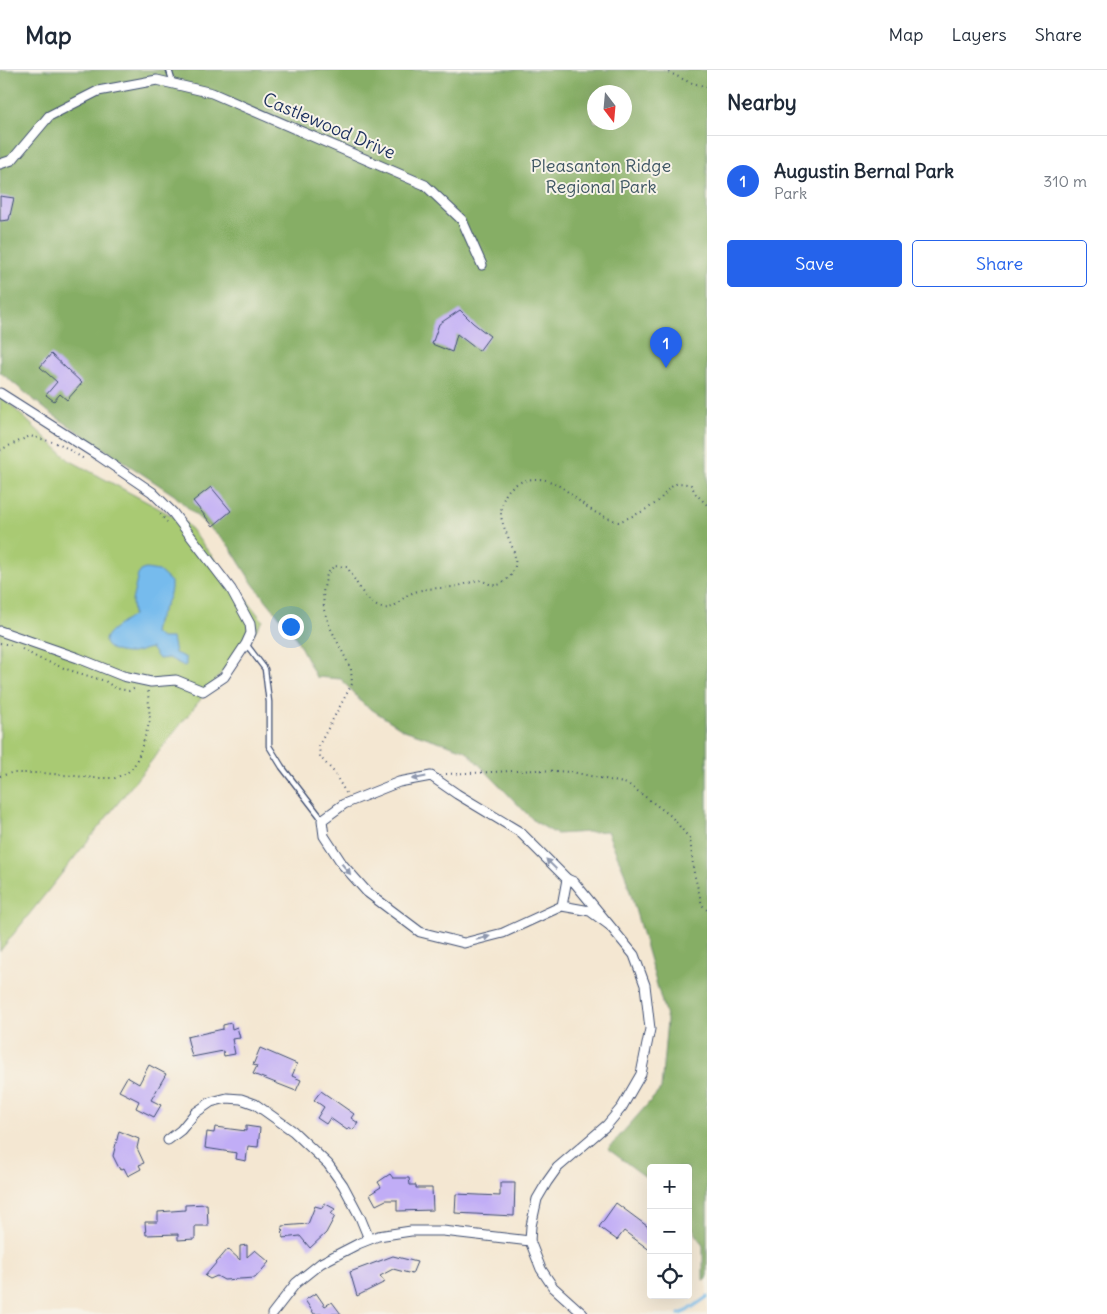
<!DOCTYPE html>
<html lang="en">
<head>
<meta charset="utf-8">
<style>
  :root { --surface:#fff; --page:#f6f6f7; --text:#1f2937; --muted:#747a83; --line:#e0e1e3; --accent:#2563eb }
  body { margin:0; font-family:Delius,sans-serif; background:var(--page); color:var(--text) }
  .controls { position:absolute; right:15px; bottom:15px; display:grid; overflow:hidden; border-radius:5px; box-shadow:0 5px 20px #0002 }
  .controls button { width:45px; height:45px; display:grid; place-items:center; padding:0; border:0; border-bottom:1px solid var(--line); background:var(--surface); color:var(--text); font:25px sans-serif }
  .compass { position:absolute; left:587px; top:15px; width:45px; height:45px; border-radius:50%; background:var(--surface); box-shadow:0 5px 20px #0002; rotate:164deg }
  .you { position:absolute; left:290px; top:556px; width:18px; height:18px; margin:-12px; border:4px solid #fff; border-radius:50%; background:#1a73e8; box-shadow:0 0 0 8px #1a73e833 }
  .badge { display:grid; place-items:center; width:32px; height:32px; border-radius:50%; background:var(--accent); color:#fff; font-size:16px; font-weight:700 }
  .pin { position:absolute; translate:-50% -41px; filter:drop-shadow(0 1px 2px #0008) }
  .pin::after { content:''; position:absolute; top:26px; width:18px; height:15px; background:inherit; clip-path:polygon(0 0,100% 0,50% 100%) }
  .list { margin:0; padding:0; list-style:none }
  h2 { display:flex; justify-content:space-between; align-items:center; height:65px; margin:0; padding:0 20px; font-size:21px }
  h2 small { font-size:16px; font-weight:400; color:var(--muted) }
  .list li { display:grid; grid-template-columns:32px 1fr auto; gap:15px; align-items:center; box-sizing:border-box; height:90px; padding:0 20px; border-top:1px solid var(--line) }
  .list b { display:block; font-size:19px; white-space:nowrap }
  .list p { margin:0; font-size:16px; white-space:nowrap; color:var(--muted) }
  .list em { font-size:16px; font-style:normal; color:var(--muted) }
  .actions { display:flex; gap:10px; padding:15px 20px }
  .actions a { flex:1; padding:11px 0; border:1px solid var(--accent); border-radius:5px; text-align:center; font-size:18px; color:var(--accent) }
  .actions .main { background:var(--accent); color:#fff }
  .icon { flex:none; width:28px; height:28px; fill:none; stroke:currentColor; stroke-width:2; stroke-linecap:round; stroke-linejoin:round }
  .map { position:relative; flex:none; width:707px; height:1244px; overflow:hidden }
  header { display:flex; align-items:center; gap:30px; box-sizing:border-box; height:70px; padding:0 25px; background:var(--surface); border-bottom:1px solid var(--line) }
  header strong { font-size:24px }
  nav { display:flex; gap:28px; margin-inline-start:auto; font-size:18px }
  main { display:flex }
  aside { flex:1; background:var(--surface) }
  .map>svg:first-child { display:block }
</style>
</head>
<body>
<header>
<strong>Map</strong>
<nav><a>Map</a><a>Layers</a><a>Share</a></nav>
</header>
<main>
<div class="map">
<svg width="707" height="1244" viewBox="0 0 707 1244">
  <rect width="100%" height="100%" fill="#f7f3e8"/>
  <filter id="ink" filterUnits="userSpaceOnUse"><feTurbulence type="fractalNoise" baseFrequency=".02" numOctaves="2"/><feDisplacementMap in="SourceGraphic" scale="10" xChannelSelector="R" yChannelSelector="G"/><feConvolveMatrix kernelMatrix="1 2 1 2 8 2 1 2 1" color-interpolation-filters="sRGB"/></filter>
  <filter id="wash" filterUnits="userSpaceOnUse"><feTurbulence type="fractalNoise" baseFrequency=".0096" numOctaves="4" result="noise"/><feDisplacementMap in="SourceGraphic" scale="20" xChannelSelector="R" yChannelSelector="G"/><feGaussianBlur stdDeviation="1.12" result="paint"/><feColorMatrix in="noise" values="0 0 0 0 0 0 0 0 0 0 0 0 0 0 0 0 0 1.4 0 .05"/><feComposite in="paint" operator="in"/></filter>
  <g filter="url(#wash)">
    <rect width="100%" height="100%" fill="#f4e7d2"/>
    <!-- green -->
    <polygon fill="#a9ca73" stroke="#627c68" points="0,325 69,390 186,453 263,551 0,881"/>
    <!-- forest -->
    <path fill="#86ae65" stroke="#506e62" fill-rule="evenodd" d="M 0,0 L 707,0 L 707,1209 L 703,1210 L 703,1176 L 688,1150 L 688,1098 L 651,1098 L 651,1111 L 608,1079 L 661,1019 L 667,950 L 625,804 L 607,761 L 556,764 L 534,751 L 465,680 L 404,660 L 363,634 L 341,609 L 316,607 L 295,566 L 253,514 L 229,476 L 174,425 L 50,343 L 0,302 ZM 594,22 L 624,22 L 624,52 L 594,52 Z"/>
    <!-- water -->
    <path fill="#76bbed" stroke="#4875a6" d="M 146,499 L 159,501 L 171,512 C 173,531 156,544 154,563 L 161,568 L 172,568 L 175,583 L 186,588 L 186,595 L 184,596 L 169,588 L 159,589 L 151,578 C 145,579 139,582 132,583 C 123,584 96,579 108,564 C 113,558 126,551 133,545 L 132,531 L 138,505 L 142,500 Z"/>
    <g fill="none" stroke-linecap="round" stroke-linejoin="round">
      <!-- stream -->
      <polyline stroke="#76bbed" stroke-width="3" points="679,1244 687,1241 707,1227"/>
    </g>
    <g id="blocks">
      <!-- building -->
      <g fill="#c1adf6">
        <polygon points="0,126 14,128 9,150 0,151"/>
        <polygon points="460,240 473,253 490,266 479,281 457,264 452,282 432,274 439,254"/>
        <polygon points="51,284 82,313 67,330 60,324 54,331 46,325 57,312 40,297"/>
        <polygon points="211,417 231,441 213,456 193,431"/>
        <polygon points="231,953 232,959 237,957 240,968 232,969 235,984 224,986 223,981 192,987 187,967 223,959 223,955"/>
        <polygon points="260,978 297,994 292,1006 301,1010 296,1021 253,1004 257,996 253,995"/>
        <polygon points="149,995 166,1004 151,1030 161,1035 154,1047 136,1038 139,1031 119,1021 127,1007 139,1014"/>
        <polygon points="321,1021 354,1044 351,1048 358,1053 353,1060 349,1057 347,1060 330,1048 326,1054 317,1048 324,1037 314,1030"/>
        <polygon points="246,1056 260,1058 258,1077 248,1076 246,1091 236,1089 237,1083 205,1078 207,1062 214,1063 215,1057 246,1061"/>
        <polygon points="119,1061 139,1069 137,1078 144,1093 139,1095 141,1099 128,1106 124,1098 120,1100 113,1086"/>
        <polygon points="390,1104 393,1108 409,1108 410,1115 416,1115 416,1118 432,1118 433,1140 397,1141 397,1130 386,1130 376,1135 370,1124 381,1117 378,1112"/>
        <polygon points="500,1113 515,1113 514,1146 455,1143 456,1124 500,1126"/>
        <polygon points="324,1133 335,1139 331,1144 335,1146 326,1163 310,1178 300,1166 283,1168 282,1156 308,1154 315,1136 322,1138"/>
        <polygon points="616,1133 651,1159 651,1181 624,1161 617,1170 599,1157"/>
        <polygon points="207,1134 208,1156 195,1156 195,1169 178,1170 178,1164 146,1165 145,1152 158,1152 158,1142 185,1140 185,1135"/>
        <polygon points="247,1175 247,1187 255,1180 269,1192 255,1208 224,1210 217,1206 210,1209 205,1206 228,1179 240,1190 240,1176"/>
        <polygon points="393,1186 417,1192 412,1204 393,1199 380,1206 385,1212 357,1226 350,1202"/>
        <polygon points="316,1223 325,1236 332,1232 341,1244 314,1244 305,1230"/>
      </g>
    </g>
  </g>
  <g filter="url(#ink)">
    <use href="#blocks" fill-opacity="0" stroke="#3c4b6f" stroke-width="1"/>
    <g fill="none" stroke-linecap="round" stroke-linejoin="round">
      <defs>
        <g id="lane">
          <polyline points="169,0 173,13"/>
          <polyline points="246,574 265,599 269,632 269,676 282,697 322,749"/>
        </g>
        <g id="street">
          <polyline points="0,94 12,90 49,46 98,21 157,10 212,23 425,115 462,150 482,195"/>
          <polyline points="0,323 99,386 152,422 173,443 231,519 250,554 251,563 246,574 224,607 203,621 176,610 151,612 123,606 78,588 0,561"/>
          <polyline points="567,809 574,812 634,885 645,915 650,959 641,1004 622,1037 607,1055 557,1098 547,1112 537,1129 531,1156 530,1171 541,1199 553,1217 583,1244"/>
          <polyline points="562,836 567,809 520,762 457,724 431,706 399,712 344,734 322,750 324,766 343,795 367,822 420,862 464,873 503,863 562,836 590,841 608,854"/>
          <polyline points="168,1070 181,1060 195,1043 211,1032 227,1028 241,1029 255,1034 293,1061 328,1094 343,1115 360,1147 369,1169"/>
          <polyline points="272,1244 296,1213 321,1193 358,1174 378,1166 411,1161 443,1161 530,1171"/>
        </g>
      </defs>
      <!-- lane casing -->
      <use href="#lane" stroke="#3c4b6f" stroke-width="7"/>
      <!-- street casing -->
      <use href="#street" stroke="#3c4b6f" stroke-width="11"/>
      <!-- path -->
      <g stroke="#3c4b6f" stroke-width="2" stroke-dasharray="1 4" stroke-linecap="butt">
        <polyline points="664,0 689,12 707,17"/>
        <polyline points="0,380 30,366 60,374 84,389"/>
        <polyline points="160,444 167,452"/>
        <polyline points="0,573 11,575"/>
        <polyline points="22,579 38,588 69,600 105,611 115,618 129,621 136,618"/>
        <polyline points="446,704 537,700 572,702 628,714 671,746 690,769 694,803 702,835 707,840"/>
        <polyline points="0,706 11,703 43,703 95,708 115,708 127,703 134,696 139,685 150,651 148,622 146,620"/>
        <path d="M 346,723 L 333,701 L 320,687 L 319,675 L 352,614 L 351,599 L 330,557 L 324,540 L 323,522 L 327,504 L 334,496 L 347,497 C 356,510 363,529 377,536 C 394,544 400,528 410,524 C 424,517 437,519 452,517 C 462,516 471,511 481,510 C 490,515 497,518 505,511 C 530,492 502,466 501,444 C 501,436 504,424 510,419 C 513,415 522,411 527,410 C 555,404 569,425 590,439 C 598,445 608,448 618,452 C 631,447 645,441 656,433 C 663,428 667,418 676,414 C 681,412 686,414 691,415 L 696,424 L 707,435"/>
      </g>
      <!-- lane -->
      <use href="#lane" stroke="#fff" stroke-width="4.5"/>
      <!-- street -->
      <use href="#street" stroke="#fff" stroke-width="9"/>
    </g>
    <!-- one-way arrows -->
    <defs><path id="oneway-solid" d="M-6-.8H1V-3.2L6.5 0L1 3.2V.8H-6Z" transform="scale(1.25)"/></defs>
    <g fill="#8d97ae">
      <use href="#oneway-solid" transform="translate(419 708) rotate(168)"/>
      <use href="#oneway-solid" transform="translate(551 794) rotate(-135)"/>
      <use href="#oneway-solid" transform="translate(346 799) rotate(50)"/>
      <use href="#oneway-solid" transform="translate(483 868) rotate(-14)"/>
    </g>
  </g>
  <g text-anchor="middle" stroke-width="4" stroke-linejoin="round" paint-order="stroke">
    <!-- street labels -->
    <g font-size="18" fill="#1b2f5e" stroke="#f7f3e8">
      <text transform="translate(329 56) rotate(23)" y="6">Castlewood Drive</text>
    </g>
    <!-- park labels -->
    <g font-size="18" fill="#3e5663" stroke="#f7f3e8">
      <text x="601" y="102">Pleasanton Ridge<tspan x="601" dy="21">Regional Park</tspan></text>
    </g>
  </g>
</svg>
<div class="controls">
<button>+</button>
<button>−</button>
<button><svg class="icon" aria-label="locate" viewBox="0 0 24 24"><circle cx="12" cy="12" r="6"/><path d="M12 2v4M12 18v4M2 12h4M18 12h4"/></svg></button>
</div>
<svg class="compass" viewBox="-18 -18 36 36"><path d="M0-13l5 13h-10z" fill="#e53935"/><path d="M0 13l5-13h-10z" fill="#747a83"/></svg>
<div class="you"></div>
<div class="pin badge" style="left:666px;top:298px">1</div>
</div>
<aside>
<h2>Nearby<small></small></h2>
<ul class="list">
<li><span class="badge">1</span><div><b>Augustin Bernal Park</b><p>Park</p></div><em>310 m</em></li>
</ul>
<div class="actions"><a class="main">Save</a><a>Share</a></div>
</aside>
</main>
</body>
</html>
